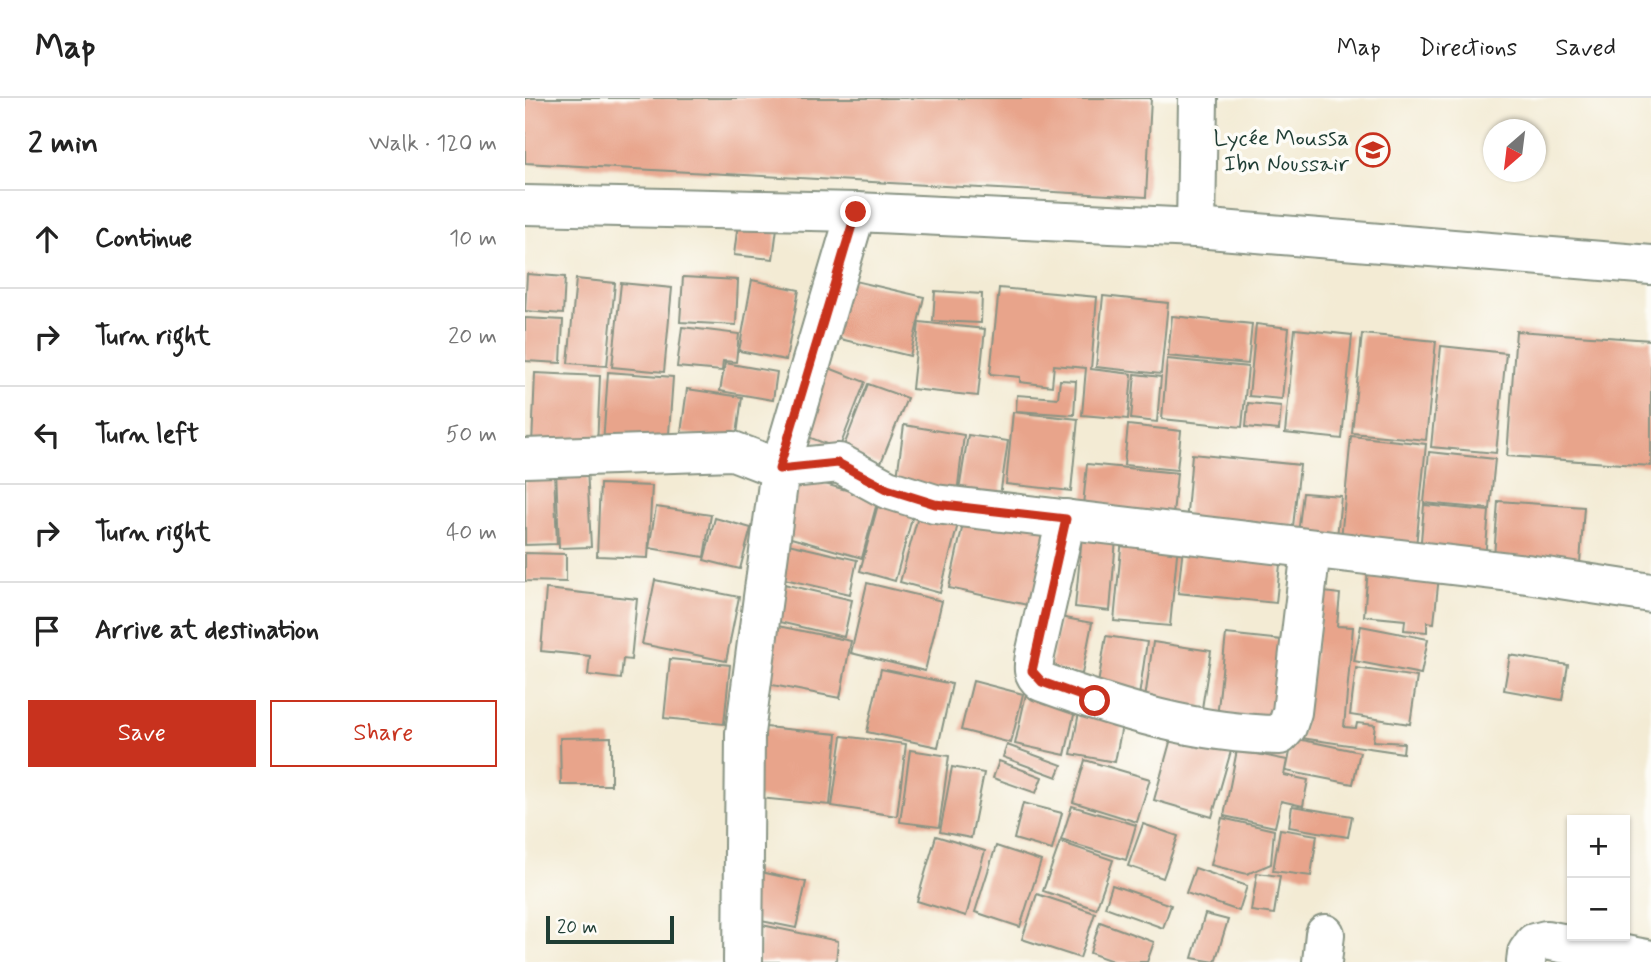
<!DOCTYPE html>
<html lang="en">
<head>
<meta charset="utf-8">
<style>
  :root { --surface:#fff; --page:#f2f2f2; --text:#222; --muted:#767676; --line:#e0e0e0; --accent:#c8321e }
  body { margin:0; font-family:Mynerve,sans-serif; background:var(--page); color:var(--text) }
  .controls { position:absolute; right:21px; bottom:21px; display:grid; overflow:hidden; border-radius:0px; box-shadow:0 2px 5px #0004 }
  .controls button { width:63px; height:63px; display:grid; place-items:center; padding:0; border:0; border-bottom:2px solid var(--line); background:var(--surface); color:var(--text); font:35px sans-serif }
  .compass { position:absolute; left:958px; top:21px; width:63px; height:63px; border-radius:50%; background:var(--surface); box-shadow:0 2px 5px #0004; rotate:208deg }
  .scale { position:absolute; left:21px; bottom:18px; width:128px; box-sizing:border-box; padding-left:7px; border:4px solid #1f3d34; border-top:0; font-size:19px; line-height:24px; white-space:nowrap; color:#1f3d34; -webkit-text-stroke:5px #fdfcf7; paint-order:stroke }
  .stop { position:absolute; width:21px; height:21px; margin:-16px; border:5px solid #c8321e; border-radius:50%; background:#fff }
  .stop.end { background:#c8321e; border-color:#fff; box-shadow:0 2px 7px #0008 }
  .list { margin:0; padding:0; list-style:none }
  h2 { display:flex; justify-content:space-between; align-items:center; height:91px; margin:0; padding:0 28px; font-size:30px }
  h2 small { font-size:23px; font-weight:400; color:var(--muted) }
  .list li { display:grid; grid-template-columns:46px 1fr auto; gap:21px; align-items:center; box-sizing:border-box; height:98px; padding:0 28px; border-top:2px solid var(--line) }
  .list b { display:block; font-size:26px; white-space:nowrap }
  .list em { font-size:23px; font-style:normal; color:var(--muted) }
  .actions { display:flex; gap:14px; padding:21px 28px }
  .actions a { flex:1; padding:16px 0; border:2px solid var(--accent); border-radius:0px; text-align:center; font-size:24px; color:var(--accent) }
  .actions .main { background:var(--accent); color:#fff }
  .icon { flex:none; width:38px; height:38px; fill:none; stroke:currentColor; stroke-width:2; stroke-linecap:round; stroke-linejoin:round }
  .map { position:relative; flex:none; width:1126px; height:864px; overflow:hidden }
  header { display:flex; align-items:center; gap:42px; box-sizing:border-box; height:98px; padding:0 35px; background:var(--surface); border-bottom:2px solid var(--line) }
  header strong { font-size:33px }
  nav { display:flex; gap:38px; margin-inline-start:auto; font-size:24px }
  main { display:flex }
  aside { flex:1; background:var(--surface) }
  .map>svg:first-child { display:block }
</style>
</head>
<body>
<header>
<strong>Map</strong>
<nav><a>Map</a><a>Directions</a><a>Saved</a></nav>
</header>
<main>
<aside>
<h2>2 min<small>Walk · 120 m</small></h2>
<ul class="list">
<li><svg class="icon" aria-label="ahead" viewBox="0 0 24 24"><path d="M12 20V5M6 11l6-6 6 6"/></svg><div><b>Continue</b></div><em>10 m</em></li>
<li><svg class="icon" aria-label="right" viewBox="0 0 24 24"><path d="M7 20v-9h11M14 6l5 5-5 5"/></svg><div><b>Turn right</b></div><em>20 m</em></li>
<li><svg class="icon" aria-label="left" viewBox="0 0 24 24"><path d="M17 20v-9H6M10 6l-5 5 5 5"/></svg><div><b>Turn left</b></div><em>50 m</em></li>
<li><svg class="icon" aria-label="right" viewBox="0 0 24 24"><path d="M7 20v-9h11M14 6l5 5-5 5"/></svg><div><b>Turn right</b></div><em>40 m</em></li>
<li><svg class="icon" aria-label="arrive" viewBox="0 0 24 24"><path d="M6 21V4h12l-3 4 3 4H6"/></svg><div><b>Arrive at destination</b></div></li>
</ul>
<div class="actions"><a class="main">Save</a><a>Share</a></div>
</aside>
<div class="map">
<svg width="1126" height="864" viewBox="0 0 1126 864">
  <rect width="100%" height="100%" fill="#fdfcf7"/>
  <filter id="ink" filterUnits="userSpaceOnUse"><feTurbulence type="fractalNoise" baseFrequency=".0143" numOctaves="2"/><feDisplacementMap in="SourceGraphic" scale="14" xChannelSelector="R" yChannelSelector="G"/><feConvolveMatrix kernelMatrix="1 2 1 2 8 2 1 2 1" color-interpolation-filters="sRGB"/></filter>
  <filter id="wash" filterUnits="userSpaceOnUse"><feTurbulence type="fractalNoise" baseFrequency=".00686" numOctaves="4" result="noise"/><feDisplacementMap in="SourceGraphic" scale="28" xChannelSelector="R" yChannelSelector="G"/><feGaussianBlur stdDeviation="1.57" result="paint"/><feColorMatrix in="noise" values="0 0 0 0 0 0 0 0 0 0 0 0 0 0 0 0 0 1.4 0 .05"/><feComposite in="paint" operator="in"/></filter>
  <g filter="url(#wash)">
    <rect width="100%" height="100%" fill="#f3ebd4"/>
    <g id="blocks">
      <!-- building -->
      <g fill="#e8a48b">
        <polygon points="0,0 626,0 621,99 0,65"/>
        <polygon points="213,125 252,130 248,161 209,157"/>
        <polygon points="2,176 40,179 38,216 0,213"/>
        <polygon points="158,179 213,182 211,227 155,224"/>
        <polygon points="317,180 399,199 385,258 303,238"/>
        <polygon points="51,181 90,185 82,268 43,265"/>
        <polygon points="227,182 274,192 261,262 214,253"/>
        <polygon points="96,185 147,190 139,274 87,269"/>
        <polygon points="474,190 572,199 566,271 607,276 603,321 557,317 561,270 529,267 527,288 495,284 495,279 465,276"/>
        <polygon points="410,193 457,196 456,225 408,223"/>
        <polygon points="578,198 643,205 636,276 571,269"/>
        <polygon points="647,218 727,226 723,266 643,258"/>
        <polygon points="0,220 38,222 36,265 0,263"/>
        <polygon points="394,224 460,231 453,298 387,291"/>
        <polygon points="731,226 764,230 757,301 724,298"/>
        <polygon points="157,229 214,236 211,264 198,263 197,273 152,269"/>
        <polygon points="770,231 827,237 817,341 760,335"/>
        <polygon points="991,233 1126,242 1126,368 982,358"/>
        <polygon points="837,236 911,243 901,342 827,335"/>
        <polygon points="916,248 981,255 971,355 906,349"/>
        <polygon points="642,261 723,269 717,329 637,321"/>
        <polygon points="200,265 252,274 248,302 195,293"/>
        <polygon points="299,268 340,284 314,351 273,335"/>
        <polygon points="83,274 148,279 143,350 78,346"/>
        <polygon points="10,275 75,278 72,350 7,347"/>
        <polygon points="610,276 636,279 632,324 606,321"/>
        <polygon points="535,282 551,283 549,317 491,313 492,297 533,300"/>
        <polygon points="343,286 382,300 355,367 317,353"/>
        <polygon points="162,291 217,299 211,344 156,335"/>
        <polygon points="723,305 756,308 754,332 721,329"/>
        <polygon points="488,314 553,321 546,393 481,386"/>
        <polygon points="379,327 439,337 431,404 371,386"/>
        <polygon points="603,327 656,333 652,372 599,367"/>
        <polygon points="443,337 483,343 474,405 433,398"/>
        <polygon points="826,338 901,346 891,449 816,441"/>
        <polygon points="904,354 970,361 965,411 899,405"/>
        <polygon points="667,356 775,367 767,437 661,426"/>
        <polygon points="562,366 652,375 647,427 557,418"/>
        <polygon points="62,369 66,449 34,450 31,370"/>
        <polygon points="29,374 32,446 0,447 0,375"/>
        <polygon points="275,379 353,401 337,460 259,438"/>
        <polygon points="75,386 127,388 123,460 72,458"/>
        <polygon points="778,395 816,398 812,440 773,436"/>
        <polygon points="354,403 389,413 370,483 335,473"/>
        <polygon points="973,403 1059,409 1055,465 969,459"/>
        <polygon points="899,407 964,413 960,461 895,455"/>
        <polygon points="131,409 186,417 179,459 124,450"/>
        <polygon points="441,412 524,429 507,508 424,490"/>
        <polygon points="394,415 433,426 415,495 375,484"/>
        <polygon points="190,420 226,430 215,471 179,462"/>
        <polygon points="557,438 591,441 585,513 550,509"/>
        <polygon points="597,440 653,446 645,528 589,523"/>
        <polygon points="259,445 332,462 325,496 251,479"/>
        <polygon points="658,448 756,457 751,505 653,495"/>
        <polygon points="0,455 41,456 41,484 0,483"/>
        <polygon points="843,471 914,478 909,525 902,524 902,534 879,532 880,522 839,518"/>
        <polygon points="130,482 214,499 201,563 117,546"/>
        <polygon points="246,483 327,502 319,539 237,520"/>
        <polygon points="342,485 417,503 400,573 326,555"/>
        <polygon points="21,491 112,501 106,562 98,561 96,581 63,577 65,558 16,553"/>
        <polygon points="799,494 815,496 812,528 828,529 819,629 831,630 832,625 850,627 848,643 879,645 878,655 776,640"/>
        <polygon points="535,519 567,525 557,576 525,570"/>
        <polygon points="248,527 326,543 315,600 237,585"/>
        <polygon points="836,528 903,541 896,576 829,563"/>
        <polygon points="701,536 766,543 757,626 692,620"/>
        <polygon points="581,538 622,544 613,605 571,598"/>
        <polygon points="628,544 686,553 675,623 618,615"/>
        <polygon points="985,557 1043,567 1037,602 979,592"/>
        <polygon points="145,561 205,567 199,626 139,620"/>
        <polygon points="831,570 892,579 885,626 825,617"/>
        <polygon points="356,571 427,586 413,649 342,634"/>
        <polygon points="448,583 498,596 486,645 436,632"/>
        <polygon points="501,596 551,608 540,657 490,646"/>
        <polygon points="556,604 600,612 590,664 546,656"/>
        <polygon points="230,628 312,636 305,707 223,699"/>
        <polygon points="647,637 706,653 687,719 629,702"/>
        <polygon points="317,638 381,646 372,718 307,708"/>
        <polygon points="86,639 86,687 36,687 35,640"/>
        <polygon points="768,640 835,654 828,686 761,673"/>
        <polygon points="482,647 537,667 532,679 478,659"/>
        <polygon points="385,652 424,658 414,729 375,724"/>
        <polygon points="712,652 762,662 759,677 783,682 778,708 756,703 750,729 699,718"/>
        <polygon points="560,662 625,681 612,724 548,704"/>
        <polygon points="474,663 517,679 511,695 468,680"/>
        <polygon points="427,669 459,675 446,740 415,734"/>
        <polygon points="498,705 537,715 527,752 489,741"/>
        <polygon points="547,708 611,727 601,762 536,742"/>
        <polygon points="767,708 827,718 823,739 764,729"/>
        <polygon points="697,720 749,732 746,766 722,776 686,767"/>
        <polygon points="618,726 653,738 638,780 603,768"/>
        <polygon points="755,731 792,737 786,778 748,773"/>
        <polygon points="411,738 460,753 441,818 392,803"/>
        <polygon points="535,744 588,762 571,811 518,793"/>
        <polygon points="471,748 516,763 495,829 450,814"/>
        <polygon points="670,770 722,788 714,813 661,795"/>
        <polygon points="227,772 281,784 271,830 217,819"/>
        <polygon points="732,775 755,778 749,816 726,813"/>
        <polygon points="587,787 646,807 638,830 580,809"/>
        <polygon points="512,796 570,815 555,860 497,841"/>
        <polygon points="680,816 703,822 690,864 667,860"/>
        <polygon points="575,824 629,844 622,864 590,864 565,855"/>
        <polygon points="237,827 313,843 311,864 233,864"/>
      </g>
    </g>
  </g>
  <g filter="url(#ink)">
    <use href="#blocks" fill-opacity="0" stroke="#899484" stroke-width="2"/>
    <g fill="none" stroke-linecap="round" stroke-linejoin="round">
      <defs>
        <g id="minor">
          <polyline points="0,107 331,114 671,130 1126,167"/>
          <polyline points="671,130 673,0"/>
          <polyline points="0,360 208,353 255,371 314,365 362,391 410,406 1002,476 1126,495"/>
          <path d="M 541,421 L 510,557 C 508,570 507,576 517,584 C 594,612 673,636 755,637 L 762,629 L 767,614 L 786,451"/>
          <polyline points="218,864 220,635 255,371 331,114"/>
          <polyline points="797,864 800,836"/>
          <polyline points="1001,864 1002,855 1009,845 1021,842 1126,862"/>
        </g>
      </defs>
      <!-- minor casing -->
      <use href="#minor" stroke="#899484" stroke-width="42"/>
      <!-- minor -->
      <use href="#minor" stroke="#fff" stroke-width="38"/>
    </g>
  </g>
  <g fill="none" stroke-linecap="round" stroke-linejoin="round" filter="url(#ink)">
    <!-- route -->
    <polyline stroke="#c8321e" stroke-width="9" points="331,114 254,371 313,365 362,391 410,406 541,421 507,573 517,584 570,603"/>
  </g>
  <!-- icons -->
  <defs>
    <symbol id="school-ring" viewBox="-11 -11 22 22"><circle r="9.5" fill="#fdfcf7" stroke="#c8321e" stroke-width="1.5"/><path d="M0-5L7-2L0 1L-7-2ZM-4 1L0 2.5L4 1V4Q0 6-4 4Z" fill="#c8321e"/></symbol>
  </defs>
  <g fill-rule="evenodd">
    <use href="#school-ring" x="829" y="33" width="38" height="38"/>
  </g>
  <g text-anchor="middle" stroke-width="7" stroke-linejoin="round" paint-order="stroke">
    <!-- poi labels -->
    <g font-size="23" fill="#1f3d34" stroke="#fdfcf7" text-anchor="end">
      <text x="824" y="47">Lycée Moussa<tspan x="824" dy="26">Ibn Noussair</tspan></text>
    </g>
  </g>
</svg>
<div class="controls">
<button>+</button>
<button>−</button>
</div>
<svg class="compass" viewBox="-18 -18 36 36"><path d="M0-13l5 13h-10z" fill="#e53935"/><path d="M0 13l5-13h-10z" fill="#767676"/></svg>
<div class="scale">20 m</div>
<div class="stop" style="left:570px;top:603px"></div>
<div class="stop end" style="left:331px;top:114px"></div>
</div>
</main>
</body>
</html>
